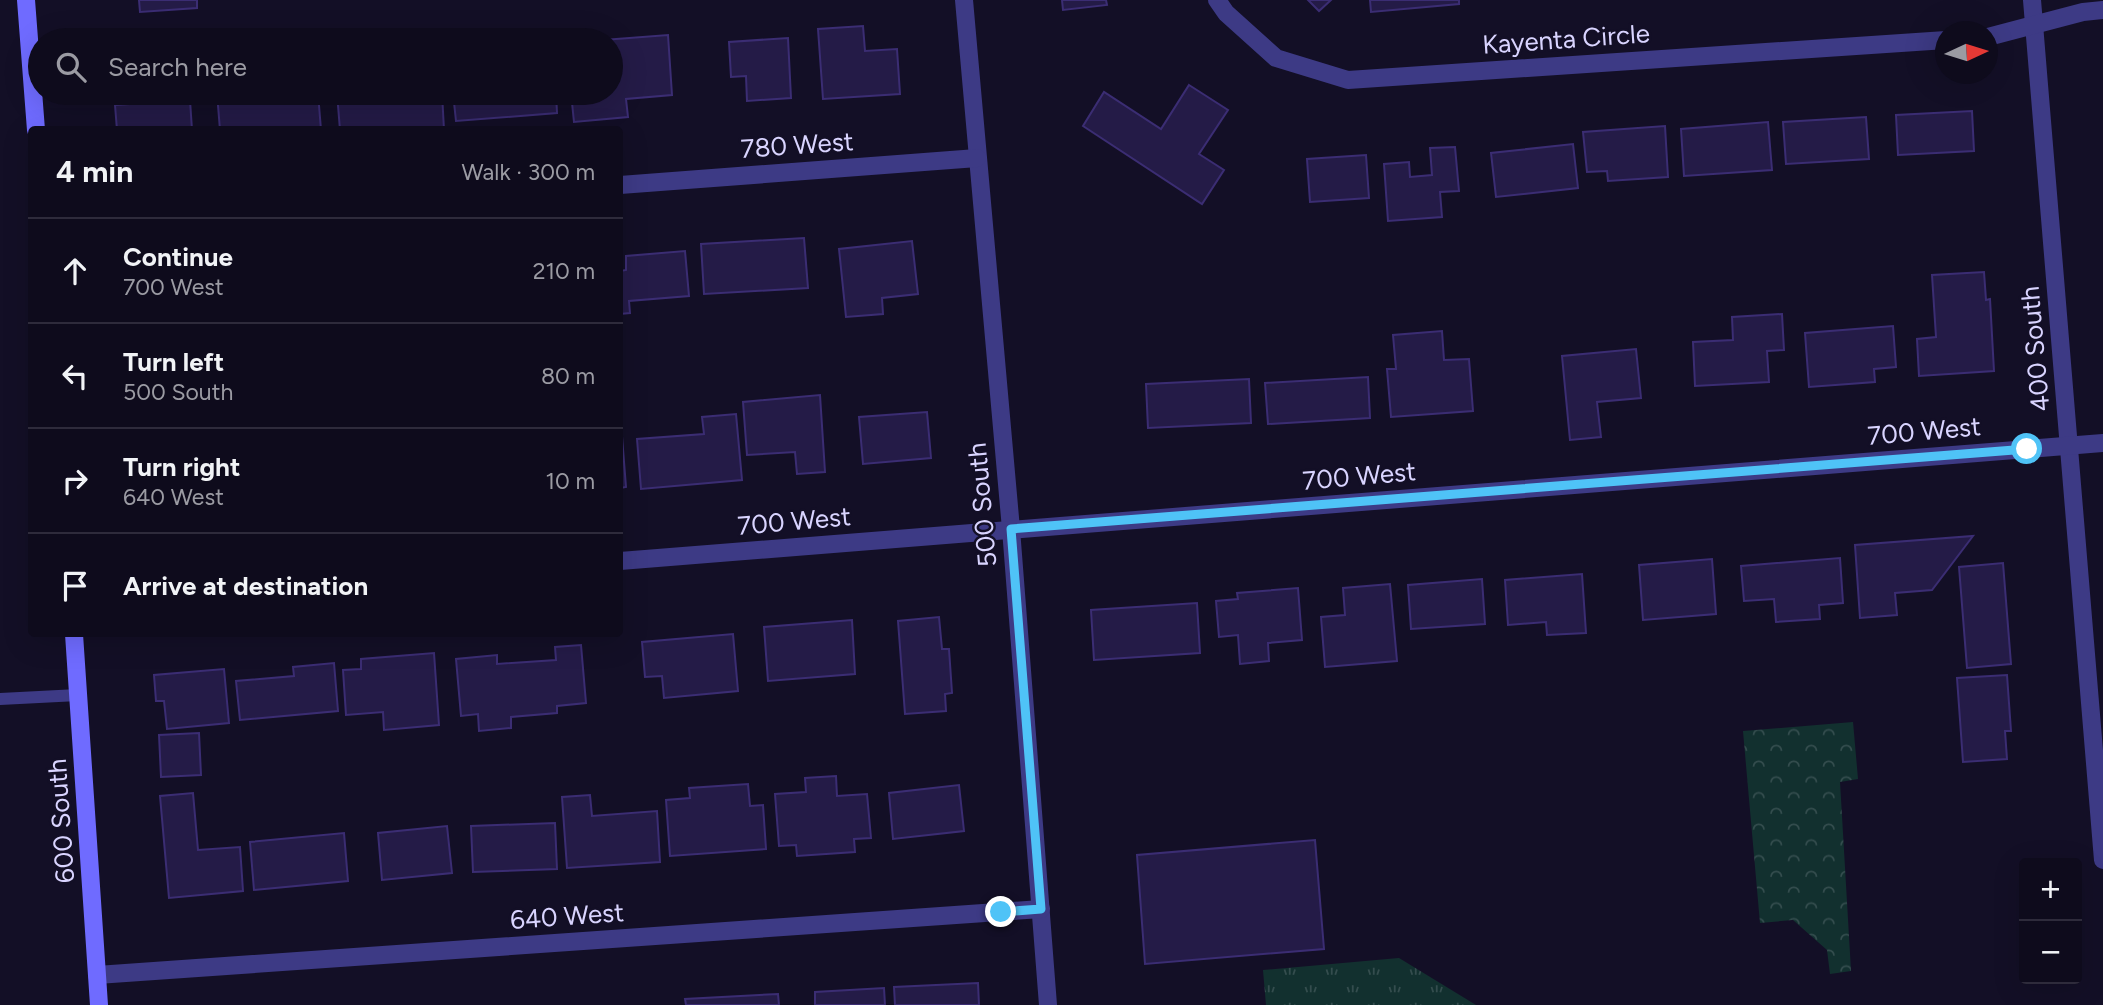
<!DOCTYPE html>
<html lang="en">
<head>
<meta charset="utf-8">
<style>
  :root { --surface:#0e0b1c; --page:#1c1929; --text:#f1f3f6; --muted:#9b9ba3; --line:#2e2b3b }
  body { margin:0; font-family:Figtree,sans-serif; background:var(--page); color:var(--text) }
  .controls { position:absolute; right:21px; bottom:21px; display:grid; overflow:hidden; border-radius:7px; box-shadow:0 7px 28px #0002 }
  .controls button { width:63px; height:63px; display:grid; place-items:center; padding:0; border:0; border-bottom:2px solid var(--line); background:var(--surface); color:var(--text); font:35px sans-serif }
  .compass { position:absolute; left:1935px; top:21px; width:63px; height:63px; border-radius:50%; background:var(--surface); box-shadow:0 7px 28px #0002; rotate:86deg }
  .stop { position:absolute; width:21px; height:21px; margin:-16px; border:5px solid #4fc3f7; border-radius:50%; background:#fff }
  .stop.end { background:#4fc3f7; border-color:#fff; box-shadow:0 2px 7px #0008 }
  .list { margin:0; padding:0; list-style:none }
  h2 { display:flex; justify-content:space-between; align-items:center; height:91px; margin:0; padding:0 28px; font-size:30px }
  h2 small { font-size:23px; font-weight:400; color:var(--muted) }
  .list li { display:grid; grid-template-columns:46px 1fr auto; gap:21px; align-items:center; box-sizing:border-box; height:105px; padding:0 28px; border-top:2px solid var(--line) }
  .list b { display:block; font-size:26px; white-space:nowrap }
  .list p { margin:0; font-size:23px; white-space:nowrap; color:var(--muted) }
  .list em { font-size:23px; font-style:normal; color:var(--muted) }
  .icon { flex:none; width:38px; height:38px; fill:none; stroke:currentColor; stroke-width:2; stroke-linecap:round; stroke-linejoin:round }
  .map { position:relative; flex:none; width:2103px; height:1005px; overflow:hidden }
  .search { position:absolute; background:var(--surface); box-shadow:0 7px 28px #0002; left:28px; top:28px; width:595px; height:77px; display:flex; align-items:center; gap:18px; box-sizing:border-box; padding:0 24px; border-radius:38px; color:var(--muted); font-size:26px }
  .panel { position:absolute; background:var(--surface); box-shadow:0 7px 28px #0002; left:28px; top:126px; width:595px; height:511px; border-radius:7px }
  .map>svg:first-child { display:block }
</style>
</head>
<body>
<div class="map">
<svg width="2103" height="1005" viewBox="0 0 2103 1005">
  <defs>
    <pattern id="grass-tufts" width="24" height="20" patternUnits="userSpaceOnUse" patternTransform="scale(1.75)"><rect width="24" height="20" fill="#12302f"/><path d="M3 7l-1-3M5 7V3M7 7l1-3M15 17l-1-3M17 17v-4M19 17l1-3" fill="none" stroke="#344d4e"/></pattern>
    <pattern id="park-crowns" width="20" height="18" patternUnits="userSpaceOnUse" patternTransform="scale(1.75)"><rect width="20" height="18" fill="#12302f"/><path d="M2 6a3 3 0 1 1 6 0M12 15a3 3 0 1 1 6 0" fill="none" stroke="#344d4e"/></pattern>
  </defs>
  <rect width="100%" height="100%" fill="#130f26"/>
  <!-- grass -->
  <polygon fill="url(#grass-tufts)" points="1399,958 1476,1005 1266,1005 1263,970"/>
  <!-- park -->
  <polygon fill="url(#park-crowns)" points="1853,722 1858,779 1840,782 1851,971 1830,974 1827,950 1793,920 1760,923 1743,731"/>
  <!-- building -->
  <g fill="#241b47" stroke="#3b2d73" stroke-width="2">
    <polygon points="139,0 197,0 197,8 140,12"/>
    <polygon points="1062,0 1106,0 1107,5 1063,10"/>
    <polygon points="1308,0 1331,0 1319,11"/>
    <polygon points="1370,0 1459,0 1459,4 1371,12"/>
    <polygon points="863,26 865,51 897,49 900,94 823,99 818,29"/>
    <polygon points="668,35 672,95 626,99 628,117 574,122 571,93 611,93 611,40 603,40"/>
    <polygon points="788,38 791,98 747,101 746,76 731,77 729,42"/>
    <polygon points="1189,85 1228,110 1199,154 1224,170 1202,204 1083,126 1104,92 1161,129"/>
    <polygon points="217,93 318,93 321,130 220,130"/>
    <polygon points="337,93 442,93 444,130 340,130"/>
    <polygon points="453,93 556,93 557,113 456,121"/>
    <polygon points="190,100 192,130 117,130 115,105"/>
    <polygon points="1972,111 1974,151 1898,155 1896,115"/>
    <polygon points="1866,117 1869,159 1786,164 1783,122"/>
    <polygon points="1768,122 1772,170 1684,176 1681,129"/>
    <polygon points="1665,126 1668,177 1608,181 1607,171 1587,172 1583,132"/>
    <polygon points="1573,144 1578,188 1496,197 1491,153"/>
    <polygon points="1455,147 1459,191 1440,192 1442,217 1388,221 1384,164 1409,162 1410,177 1432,175 1430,148"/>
    <polygon points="1366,155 1369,198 1310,202 1307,159"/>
    <polygon points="804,238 808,288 704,294 701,244"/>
    <polygon points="912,241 918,294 882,298 883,314 846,317 839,249"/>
    <polygon points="685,251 689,296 629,301 630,313 620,314 620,271 626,270 626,256"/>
    <polygon points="1984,272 1986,300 1990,299 1994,371 1919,376 1917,339 1936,337 1932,275"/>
    <polygon points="1782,314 1784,350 1767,351 1769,382 1695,386 1693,342 1733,340 1732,317"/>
    <polygon points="1893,326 1896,367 1874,369 1875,382 1809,387 1805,333"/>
    <polygon points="1442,331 1444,360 1469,359 1473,411 1391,417 1387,369 1396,369 1393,335"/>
    <polygon points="1636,349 1641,398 1597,402 1601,437 1570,440 1562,356"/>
    <polygon points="1368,377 1370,418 1268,424 1265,383"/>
    <polygon points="1249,379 1251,423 1148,428 1146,384"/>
    <polygon points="820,395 825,472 797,474 795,452 747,455 743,402"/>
    <polygon points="620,411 626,487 620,488"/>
    <polygon points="927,412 931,458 863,464 859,417"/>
    <polygon points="736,414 742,480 641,489 637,439 704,434 702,417"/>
    <polygon points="1973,536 1932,590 1895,593 1897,615 1860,618 1855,545"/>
    <polygon points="1840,558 1843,603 1819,605 1820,619 1776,622 1774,599 1744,601 1741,566"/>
    <polygon points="1712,559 1716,614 1643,620 1639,565"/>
    <polygon points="2003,563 2011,664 1967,668 1959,567"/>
    <polygon points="1582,574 1586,633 1547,635 1546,622 1508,625 1505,580"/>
    <polygon points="1482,579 1485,624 1411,629 1408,585"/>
    <polygon points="1390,584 1397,661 1325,667 1321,617 1345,615 1343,588"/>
    <polygon points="1298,588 1302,640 1268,643 1269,661 1240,664 1238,635 1219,637 1216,601 1238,599 1237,593"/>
    <polygon points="1197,603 1200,653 1094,660 1091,610"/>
    <polygon points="939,617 942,649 949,649 952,693 945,694 946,711 905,714 898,621"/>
    <polygon points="852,620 855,674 768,681 764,627"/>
    <polygon points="733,634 738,691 664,698 662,676 645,677 642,642"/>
    <polygon points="581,645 586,703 557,706 557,713 511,717 511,728 479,731 478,714 461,716 456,659 497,655 497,664 556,660 555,647"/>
    <polygon points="434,653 439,725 384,730 383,712 346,715 343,670 361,669 361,659"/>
    <polygon points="334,663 338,711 240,720 236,681 294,676 293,667"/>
    <polygon points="224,669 229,723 167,729 164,701 156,701 154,675"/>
    <polygon points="2007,675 2011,731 2005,731 2007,759 1963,762 1957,678"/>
    <polygon points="199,733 201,775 161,777 159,735"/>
    <polygon points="836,776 837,796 867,794 871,838 854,839 855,852 797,856 796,845 779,846 775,794 806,792 805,778"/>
    <polygon points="748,784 750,806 763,805 766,849 670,856 666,800 690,798 689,788"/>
    <polygon points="959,785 964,831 893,839 889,793"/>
    <polygon points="193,793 198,850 240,847 243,891 169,898 160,796"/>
    <polygon points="590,795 592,816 657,811 660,862 567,868 562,797"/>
    <polygon points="555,823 557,869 473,872 471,826"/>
    <polygon points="447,826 452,873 382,880 378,833"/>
    <polygon points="344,833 348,881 254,890 250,842"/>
    <polygon points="1315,840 1324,949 1145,964 1137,855"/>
    <polygon points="978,983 979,1005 895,1005 894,987"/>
    <polygon points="884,988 885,1005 815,1005 815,992"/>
    <polygon points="778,994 779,1005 686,1005 685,999"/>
  </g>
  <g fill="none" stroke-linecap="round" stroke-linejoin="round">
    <!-- service -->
    <polyline stroke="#3d3a85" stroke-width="12" points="0,699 78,695"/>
    <!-- minor -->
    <g stroke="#3d3a85" stroke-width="18">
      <polyline points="964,0 1011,529 1048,1005"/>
      <polyline points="1217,0 1226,13 1276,58 1348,80 1946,40"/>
      <polyline points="2032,0 2103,860"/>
      <polyline points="1988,37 2083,12 2103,10"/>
      <polyline points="620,185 977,158"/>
      <polyline points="620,561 2103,443"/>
      <polyline points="97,975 1041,909"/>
    </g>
    <!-- secondary -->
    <g stroke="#6f6bff" stroke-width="18">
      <polyline points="26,0 36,130"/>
      <polyline points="74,634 99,1005"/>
    </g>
  </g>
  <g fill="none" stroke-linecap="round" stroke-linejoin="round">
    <!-- route -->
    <polyline stroke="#4fc3f7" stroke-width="9" points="1001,912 1041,909 1011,529 2027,449"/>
  </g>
  <g text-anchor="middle" stroke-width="5" stroke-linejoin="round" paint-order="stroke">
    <!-- street labels -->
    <g font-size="26" fill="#d9d4ff" stroke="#130f26">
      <text transform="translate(1566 39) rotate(-4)" y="9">Kayenta Circle</text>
      <text transform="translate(797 145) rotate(-4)" y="9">780 West</text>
      <text transform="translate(2035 349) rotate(-95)" y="9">400 South</text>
      <text transform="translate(1924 431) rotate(-5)" y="9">700 West</text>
      <text transform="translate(1359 476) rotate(-5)" y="9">700 West</text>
      <text transform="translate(982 505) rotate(-95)" y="9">500 South</text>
      <text transform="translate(794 521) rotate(-5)" y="9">700 West</text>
      <text transform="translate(61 821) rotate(-94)" y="9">600 South</text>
      <text transform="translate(567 916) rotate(-4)" y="9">640 West</text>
    </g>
  </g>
</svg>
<div class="controls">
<button>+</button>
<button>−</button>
</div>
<svg class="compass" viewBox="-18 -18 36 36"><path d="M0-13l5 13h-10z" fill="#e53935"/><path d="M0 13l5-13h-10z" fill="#9b9ba3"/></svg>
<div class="stop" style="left:2027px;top:449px"></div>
<div class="stop end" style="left:1001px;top:912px"></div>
<div class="search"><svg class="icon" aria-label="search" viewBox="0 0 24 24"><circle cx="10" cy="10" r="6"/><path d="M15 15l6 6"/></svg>Search here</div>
<section class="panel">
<h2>4 min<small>Walk · 300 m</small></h2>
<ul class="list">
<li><svg class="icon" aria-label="ahead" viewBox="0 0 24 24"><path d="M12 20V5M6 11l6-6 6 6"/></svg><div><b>Continue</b><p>700 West</p></div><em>210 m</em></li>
<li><svg class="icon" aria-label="left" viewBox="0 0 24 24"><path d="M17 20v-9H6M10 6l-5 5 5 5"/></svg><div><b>Turn left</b><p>500 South</p></div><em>80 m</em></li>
<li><svg class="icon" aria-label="right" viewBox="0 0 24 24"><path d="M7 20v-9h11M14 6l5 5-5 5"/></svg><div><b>Turn right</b><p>640 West</p></div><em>10 m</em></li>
<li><svg class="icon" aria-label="arrive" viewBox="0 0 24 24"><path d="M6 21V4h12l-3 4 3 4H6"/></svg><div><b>Arrive at destination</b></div></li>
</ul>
</section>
</div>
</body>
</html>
